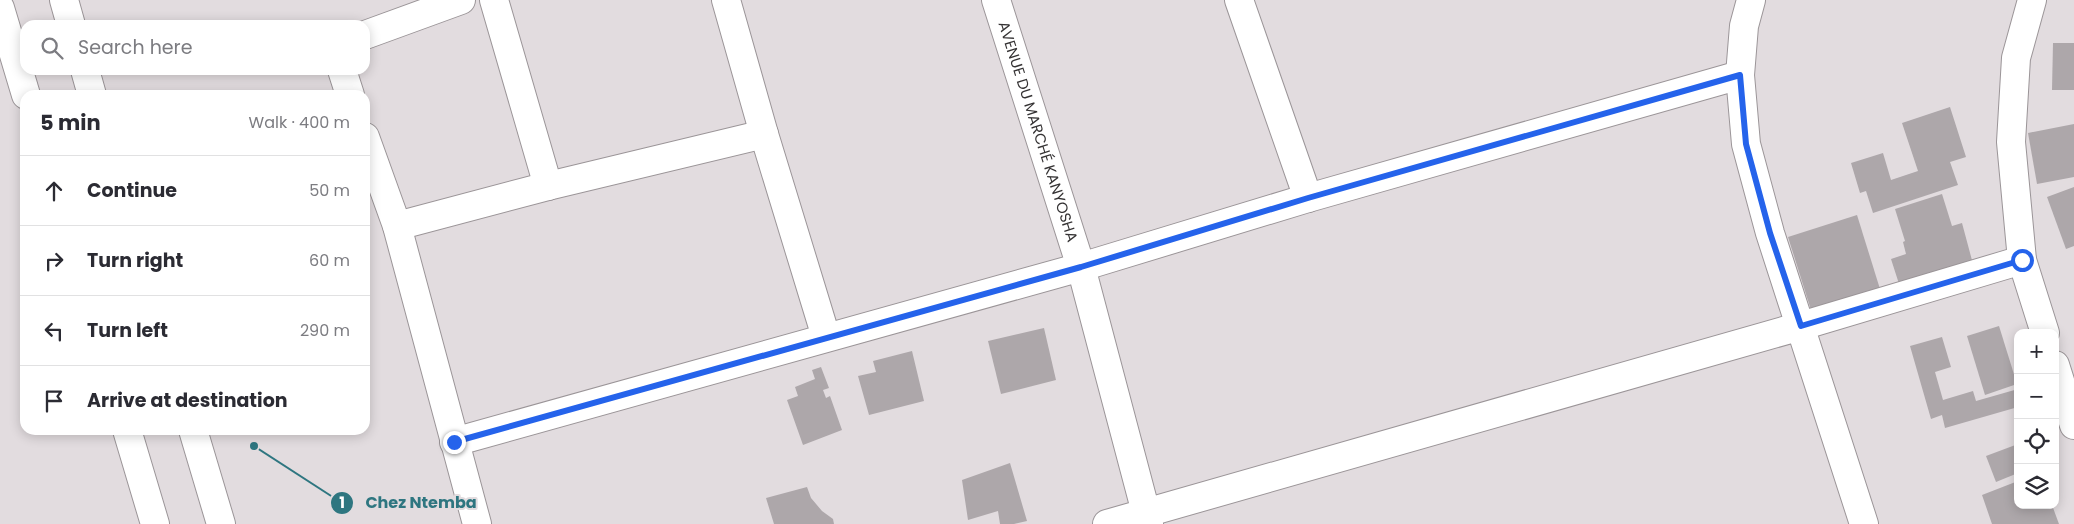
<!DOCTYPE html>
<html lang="en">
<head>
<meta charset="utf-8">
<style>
  :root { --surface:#fff; --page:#f7f7f7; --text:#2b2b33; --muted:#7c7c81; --line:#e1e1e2 }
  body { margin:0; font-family:Poppins,sans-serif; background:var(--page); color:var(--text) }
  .controls { position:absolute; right:15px; bottom:15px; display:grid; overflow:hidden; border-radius:10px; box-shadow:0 2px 12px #0003 }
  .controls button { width:45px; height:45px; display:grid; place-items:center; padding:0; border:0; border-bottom:1px solid var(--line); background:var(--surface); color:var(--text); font:25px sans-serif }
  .stop { position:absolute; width:15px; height:15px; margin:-11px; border:4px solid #2563eb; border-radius:50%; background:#fff }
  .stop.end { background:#2563eb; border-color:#fff; box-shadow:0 1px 5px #0008 }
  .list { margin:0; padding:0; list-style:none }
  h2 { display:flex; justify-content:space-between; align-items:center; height:65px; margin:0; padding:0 20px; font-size:21px }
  h2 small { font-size:16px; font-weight:400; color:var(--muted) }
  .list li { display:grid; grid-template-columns:32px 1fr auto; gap:15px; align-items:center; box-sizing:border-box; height:70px; padding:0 20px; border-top:1px solid var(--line) }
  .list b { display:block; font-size:19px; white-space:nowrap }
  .list em { font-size:16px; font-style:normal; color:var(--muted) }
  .icon { flex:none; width:28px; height:28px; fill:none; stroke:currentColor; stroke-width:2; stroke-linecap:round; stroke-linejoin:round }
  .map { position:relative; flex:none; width:2074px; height:524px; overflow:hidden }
  .search { position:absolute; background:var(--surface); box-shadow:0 2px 12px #0003; left:20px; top:20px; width:350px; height:55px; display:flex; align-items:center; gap:12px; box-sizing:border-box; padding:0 18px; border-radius:15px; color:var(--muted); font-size:19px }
  .panel { position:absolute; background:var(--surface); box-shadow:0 2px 12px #0003; left:20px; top:90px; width:350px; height:345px; border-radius:15px }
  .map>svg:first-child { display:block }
</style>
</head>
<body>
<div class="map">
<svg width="2074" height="524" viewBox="0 0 2074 524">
  <rect width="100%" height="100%" fill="#e2dcdf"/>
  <!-- building -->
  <g fill="#ada7aa">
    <polygon points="2053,43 2074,43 2074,90 2052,90"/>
    <polygon points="1950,107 1966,157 1950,162 1958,185 1873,213 1866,191 1860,193 1851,163 1883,153 1891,180 1918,171 1902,123"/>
    <polygon points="2074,124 2074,177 2037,184 2028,133"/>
    <polygon points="2074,187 2074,246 2066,249 2047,197"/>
    <polygon points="1942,194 1952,226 1962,223 1973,264 1900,287 1891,259 1906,254 1903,242 1905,241 1895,209"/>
    <polygon points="1857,215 1880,289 1811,310 1788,237"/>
    <polygon points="1999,326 2017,384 1985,395 1967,336"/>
    <polygon points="1044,328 1056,380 1001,394 988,341"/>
    <polygon points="1942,337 1951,367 1935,372 1943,400 1973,391 1976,401 2018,389 2018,407 1945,428 1942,415 1931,419 1910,346"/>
    <polygon points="912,351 924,401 869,415 858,376 876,372 873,361"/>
    <polygon points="821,367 829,388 823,390 826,398 830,396 842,430 803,445 787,400 798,396 795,387 815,379 812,370"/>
    <polygon points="2018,444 2018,473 1996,482 1986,456"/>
    <polygon points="1010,463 1027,521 1014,524 1000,524 998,511 968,520 962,480"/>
    <polygon points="2018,481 2018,505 2052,505 2059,524 1992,524 1982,495"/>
    <polygon points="807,487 811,498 822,511 833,519 834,524 774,524 766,498"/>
  </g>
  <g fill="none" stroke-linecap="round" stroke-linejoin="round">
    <defs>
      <g id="minor">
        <polyline points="494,0 548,186"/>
        <polyline points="726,0 764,134 826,337"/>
        <path id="s1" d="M 996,0 L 1081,267 L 1149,524"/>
        <polyline points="1239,0 1308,198"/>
        <polyline points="1751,0 1744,26 1740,75 1746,144 1770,233 1864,524"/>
        <polyline points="2032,0 2016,58 2011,142 2022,260 2045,333"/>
        <polyline points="365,35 461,0"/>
        <polyline points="342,70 350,95"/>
        <polyline points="365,137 397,226 477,524"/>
        <polyline points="397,226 548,186 764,134"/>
        <polyline points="2055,365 2074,425"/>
        <polyline points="454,442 1081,267 1308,198 1740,75"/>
        <polyline points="1107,524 1801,326 2022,260"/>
      </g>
      <g id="tertiary">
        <polyline points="64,0 71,25"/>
        <polyline points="0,8 26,95"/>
        <polyline points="85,70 92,95"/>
        <polyline points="127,430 155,524"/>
        <polyline points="193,430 221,524"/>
      </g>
    </defs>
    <!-- minor casing -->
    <use href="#minor" stroke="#9b9598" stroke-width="30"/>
    <!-- tertiary casing -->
    <use href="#tertiary" stroke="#9b9598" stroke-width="30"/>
    <!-- minor -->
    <use href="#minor" stroke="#fff" stroke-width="28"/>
    <!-- tertiary -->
    <use href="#tertiary" stroke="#fff" stroke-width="28"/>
  </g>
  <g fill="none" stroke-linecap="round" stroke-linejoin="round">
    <!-- route -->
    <polyline stroke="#2563eb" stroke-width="6" points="454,442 1081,267 1308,198 1740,75 1746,144 1770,233 1801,326 2022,260"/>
  </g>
  <g text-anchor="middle" stroke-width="4" stroke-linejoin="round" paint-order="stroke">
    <!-- street labels -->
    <g font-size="15" fill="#353334" stroke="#e2dcdf">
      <text dy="5" stroke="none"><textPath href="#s1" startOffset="138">AVENUE DU MARCHÉ KANYOSHA</textPath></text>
    </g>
  </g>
  <!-- callouts -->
  <path fill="none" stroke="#2e7680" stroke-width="2" d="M254 446L342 503"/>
  <g fill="#2e7680" stroke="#e2dcdf" stroke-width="2">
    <circle cx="254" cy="446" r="5"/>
    <circle cx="342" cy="503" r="12"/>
  </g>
  <g font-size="15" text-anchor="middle" font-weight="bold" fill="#fff">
    <text x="342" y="508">1</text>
  </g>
  <g font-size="16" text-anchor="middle" font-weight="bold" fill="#2e7680" stroke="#e2dcdf" stroke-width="4" stroke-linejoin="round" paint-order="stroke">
    <text x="421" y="508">Chez Ntemba</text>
  </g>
</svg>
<div class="controls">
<button>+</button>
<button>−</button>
<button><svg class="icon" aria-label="locate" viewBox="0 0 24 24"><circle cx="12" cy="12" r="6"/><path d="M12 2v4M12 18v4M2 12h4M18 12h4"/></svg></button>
<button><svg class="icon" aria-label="layers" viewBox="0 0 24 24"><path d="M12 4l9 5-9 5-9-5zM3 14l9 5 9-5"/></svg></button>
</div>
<div class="stop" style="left:2022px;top:260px"></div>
<div class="stop end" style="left:454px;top:442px"></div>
<div class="search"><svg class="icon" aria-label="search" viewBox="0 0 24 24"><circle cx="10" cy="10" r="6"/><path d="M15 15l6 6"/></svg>Search here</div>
<section class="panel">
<h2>5 min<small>Walk · 400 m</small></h2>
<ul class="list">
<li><svg class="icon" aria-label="ahead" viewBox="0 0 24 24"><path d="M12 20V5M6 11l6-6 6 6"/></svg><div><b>Continue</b></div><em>50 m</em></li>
<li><svg class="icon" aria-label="right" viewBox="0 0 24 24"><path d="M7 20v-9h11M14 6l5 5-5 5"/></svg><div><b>Turn right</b></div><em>60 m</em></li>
<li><svg class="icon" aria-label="left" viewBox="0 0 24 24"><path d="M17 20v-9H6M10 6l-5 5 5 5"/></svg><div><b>Turn left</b></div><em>290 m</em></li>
<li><svg class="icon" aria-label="arrive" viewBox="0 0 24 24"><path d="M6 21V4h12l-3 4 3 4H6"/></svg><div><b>Arrive at destination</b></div></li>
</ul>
</section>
</div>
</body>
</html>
